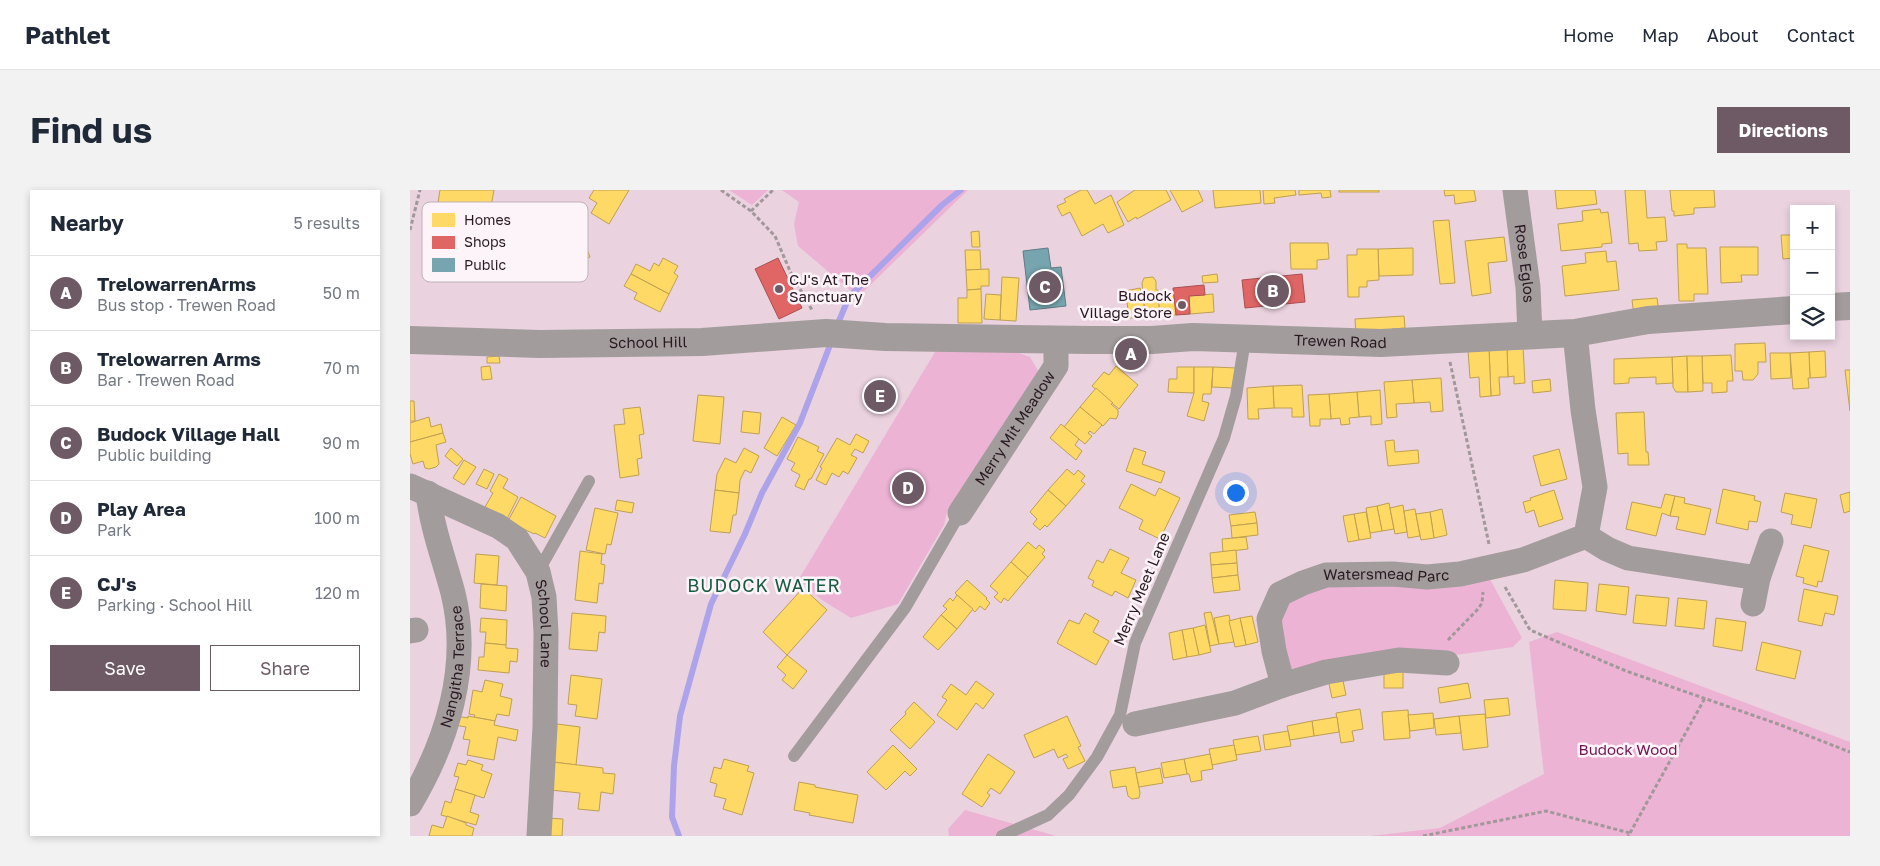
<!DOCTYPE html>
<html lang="en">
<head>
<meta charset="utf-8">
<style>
  :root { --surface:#fff; --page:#f2f2f3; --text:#1f2937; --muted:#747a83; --line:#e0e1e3; --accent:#6d5a65 }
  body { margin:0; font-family:"Golos Text",sans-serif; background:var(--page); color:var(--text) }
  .controls { position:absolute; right:15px; top:15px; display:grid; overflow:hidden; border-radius:0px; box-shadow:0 2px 8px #0003 }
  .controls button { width:45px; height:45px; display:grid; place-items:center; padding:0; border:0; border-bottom:1px solid var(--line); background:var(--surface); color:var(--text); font:25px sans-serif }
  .you { position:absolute; left:825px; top:302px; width:18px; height:18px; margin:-12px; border:4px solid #fff; border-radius:50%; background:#1a73e8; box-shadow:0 0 0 8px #1a73e833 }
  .badge { display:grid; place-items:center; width:32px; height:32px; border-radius:50%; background:var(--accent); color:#fff; font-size:16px; font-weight:700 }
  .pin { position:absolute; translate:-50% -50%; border:2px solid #fff; box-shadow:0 1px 5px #0006 }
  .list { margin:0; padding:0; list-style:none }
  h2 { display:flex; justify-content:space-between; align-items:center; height:65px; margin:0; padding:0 20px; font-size:21px }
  h2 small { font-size:16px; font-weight:400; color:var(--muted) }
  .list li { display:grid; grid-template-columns:32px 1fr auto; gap:15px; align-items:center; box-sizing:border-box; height:75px; padding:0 20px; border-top:1px solid var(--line) }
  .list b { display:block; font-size:19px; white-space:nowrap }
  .list p { margin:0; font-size:16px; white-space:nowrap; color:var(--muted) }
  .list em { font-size:16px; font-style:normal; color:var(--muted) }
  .actions { display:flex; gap:10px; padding:15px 20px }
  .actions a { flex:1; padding:11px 0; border:1px solid var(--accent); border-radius:0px; text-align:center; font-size:18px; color:var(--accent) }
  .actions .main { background:var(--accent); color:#fff }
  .icon { flex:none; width:28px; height:28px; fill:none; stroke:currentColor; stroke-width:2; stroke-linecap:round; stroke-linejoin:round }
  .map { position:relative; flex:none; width:1440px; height:646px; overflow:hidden; border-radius:0px }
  header { display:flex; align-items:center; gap:30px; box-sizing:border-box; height:70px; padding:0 25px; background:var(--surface); border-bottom:1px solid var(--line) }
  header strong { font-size:24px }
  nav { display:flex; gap:28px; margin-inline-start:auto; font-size:18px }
  .intro { display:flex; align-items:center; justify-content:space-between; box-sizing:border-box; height:120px; padding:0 30px }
  h1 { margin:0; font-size:35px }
  .button { padding:12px 22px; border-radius:0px; background:var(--accent); color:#fff; font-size:18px; font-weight:700 }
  main { display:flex; gap:30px; padding:0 30px }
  aside { flex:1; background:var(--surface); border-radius:0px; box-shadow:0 2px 8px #0003 }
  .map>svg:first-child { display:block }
</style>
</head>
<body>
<header>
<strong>Pathlet</strong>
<nav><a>Home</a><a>Map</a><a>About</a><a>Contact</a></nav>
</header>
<div class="intro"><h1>Find us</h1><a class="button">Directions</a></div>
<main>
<aside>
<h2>Nearby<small>5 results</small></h2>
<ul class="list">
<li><span class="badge">A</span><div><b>TrelowarrenArms</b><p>Bus stop · Trewen Road</p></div><em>50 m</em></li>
<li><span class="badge">B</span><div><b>Trelowarren Arms</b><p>Bar · Trewen Road</p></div><em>70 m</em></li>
<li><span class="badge">C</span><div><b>Budock Village Hall</b><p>Public building</p></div><em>90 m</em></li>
<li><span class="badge">D</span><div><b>Play Area</b><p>Park</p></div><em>100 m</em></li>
<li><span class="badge">E</span><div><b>CJ's</b><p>Parking · School Hill</p></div><em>120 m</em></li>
</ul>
<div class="actions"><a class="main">Save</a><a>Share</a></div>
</aside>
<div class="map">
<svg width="1440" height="646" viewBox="0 0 1440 646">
  <rect width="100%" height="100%" fill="#ead2df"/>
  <!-- green -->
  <g fill="#ecb3d5">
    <polygon points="319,0 358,0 342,15"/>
    <polygon points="372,0 558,0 452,103 440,100 388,56 384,34 389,12"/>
    <polygon points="528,157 598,159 620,167 630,184 537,322 534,335 488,414 441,428 412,410 389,389"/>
    <polygon points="1076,382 1112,448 1103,457 880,488 870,471 873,406 894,395"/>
    <polygon points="1147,442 1440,552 1440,646 960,646 1030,638 1134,584 1119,452"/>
    <polygon points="555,620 646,646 539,646 538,639"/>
  </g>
  <!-- homes -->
  <g fill="#ffd966" stroke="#bf9f52">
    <polygon points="30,0 84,0 80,22 28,13"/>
    <polygon points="184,0 219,0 199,34 181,23 187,13 179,8"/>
    <polygon points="671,0 677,0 685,14 701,5 714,35 698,43 693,34 672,46 660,22 652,26 647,16 656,12 654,9"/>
    <polygon points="725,0 756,0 761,10 727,29 726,27 718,32 707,12"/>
    <polygon points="760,0 788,0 793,11 772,22"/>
    <polygon points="803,0 850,0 851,13 805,18"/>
    <polygon points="853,0 885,0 886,5 864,8 865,13 854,14"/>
    <polygon points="889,0 920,0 921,7 912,8 911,3 889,5"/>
    <rect x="929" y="0" width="40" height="2"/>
    <polygon points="1034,0 1064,0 1066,11 1045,14 1044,5 1035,6"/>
    <polygon points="1145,0 1185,0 1187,14 1147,19"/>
    <polygon points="1215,0 1235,0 1237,28 1255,27 1257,51 1246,52 1247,60 1229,61 1228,53 1219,54"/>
    <polygon points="1260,0 1304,0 1305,17 1284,18 1284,24 1264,26 1264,21 1262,21"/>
    <polygon points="1190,19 1191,23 1198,22 1202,53 1192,54 1192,57 1151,61 1148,34 1173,31 1172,21"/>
    <polygon points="1039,30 1045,93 1030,94 1023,31"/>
    <polygon points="166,31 180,67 163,73 149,38"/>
    <polygon points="569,41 570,57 562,57 561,42"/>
    <polygon points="1371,45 1384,45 1384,68 1373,69"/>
    <polygon points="1094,47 1097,71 1078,73 1081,103 1062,106 1055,51"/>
    <polygon points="880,53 918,53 919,69 907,70 907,79 881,79"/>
    <polygon points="1267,54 1277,54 1277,58 1296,58 1298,104 1284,104 1284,111 1269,111"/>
    <polygon points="1310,57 1348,57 1348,85 1331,85 1332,92 1311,93"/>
    <polygon points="1003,58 1003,85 969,86 968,59"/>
    <polygon points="947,59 968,59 969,90 957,91 957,97 949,97 949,107 938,107 937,65 947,65"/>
    <polygon points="555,60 570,60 571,80 556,80"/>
    <polygon points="1196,61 1197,72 1206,71 1209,100 1155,106 1152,76 1176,73 1175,63"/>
    <polygon points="253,68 268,76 264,83 268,86 259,104 221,84 226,74 240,81 244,73 249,76"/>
    <polygon points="579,79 579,96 571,96 571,99 557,100 556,80"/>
    <polygon points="221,84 259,104 250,122 224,109 227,103 214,96"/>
    <polygon points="807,84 808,92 793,93 792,86"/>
    <polygon points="592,87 609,88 606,131 590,130"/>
    <polygon points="743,87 746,91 746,100 748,100 750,126 735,127 732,93 734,88"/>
    <polygon points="730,98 731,102 733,102 735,127 719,128 717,112 721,111 720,109 715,109 715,101"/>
    <polygon points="571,99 572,133 548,133 548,108 557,108 557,100"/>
    <polygon points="764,102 766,125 750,126 748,103"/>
    <polygon points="576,104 591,105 590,130 574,129"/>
    <polygon points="803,104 804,122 780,124 779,106"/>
    <polygon points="1247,108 1249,124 1224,126 1222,110"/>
    <polygon points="994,126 995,138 982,139 982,143 946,145 945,129"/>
    <polygon points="1355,153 1356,172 1348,172 1348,184 1343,190 1333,190 1332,181 1325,181 1325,154"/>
    <polygon points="1113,157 1115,193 1104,194 1104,186 1098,187 1097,158"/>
    <polygon points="1097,158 1098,187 1089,187 1090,205 1081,206 1079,159"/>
    <polygon points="1079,159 1081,206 1070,207 1069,187 1060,188 1058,160"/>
    <polygon points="1415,161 1416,187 1400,188 1399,162"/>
    <polygon points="1399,162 1400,188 1398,188 1399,198 1383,199 1380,163"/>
    <polygon points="1360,163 1380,163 1381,188 1361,189"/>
    <polygon points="1321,165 1323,191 1317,191 1317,202 1302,203 1302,193 1293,193 1292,166"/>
    <polygon points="89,166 90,173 77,173 77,167"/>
    <polygon points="1277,166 1278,202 1266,202 1263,197 1262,167"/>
    <polygon points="1277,166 1292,166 1293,201 1278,202"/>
    <polygon points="1262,167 1263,193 1246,194 1246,187 1219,188 1219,193 1204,194 1204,169"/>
    <polygon points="80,176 82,189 72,190 71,177"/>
    <polygon points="706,176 728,195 709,219 682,196 694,182 699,185"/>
    <polygon points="767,177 784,177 784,203 758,202 759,189 767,189"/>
    <polygon points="784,177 803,177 801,204 793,204 792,211 799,213 794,231 777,226 784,203"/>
    <polygon points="803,177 827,178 824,198 802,197"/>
    <polygon points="1435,180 1440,180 1440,221"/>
    <polygon points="1031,188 1033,221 1021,222 1020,212 1004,213 1002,190"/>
    <polygon points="1140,189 1141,201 1123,203 1122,191"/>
    <polygon points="1002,190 1004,213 986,214 987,227 977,228 974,192"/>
    <polygon points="892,195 894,227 882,227 882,218 864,218 863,196"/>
    <polygon points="863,196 864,218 848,219 849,229 838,229 837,198"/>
    <polygon points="686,198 703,213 701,214 708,220 708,225 706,229 700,228 693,236 670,217"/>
    <polygon points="970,200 972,234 961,235 961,226 949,227 947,202"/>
    <polygon points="947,202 949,227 939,228 940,234 931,235 930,228 921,229 919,204"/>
    <polygon points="919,204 921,229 910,229 910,236 900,236 898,205"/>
    <polygon points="288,205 314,207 310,254 283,251"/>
    <polygon points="0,211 4,211 5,231 0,231"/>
    <polygon points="230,217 234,244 229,245 232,268 227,269 229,285 210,288 204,235 215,234 213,219"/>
    <polygon points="670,217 692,235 684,244 680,241 678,243 682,246 675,254 654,237"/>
    <polygon points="333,221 351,223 349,244 331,242"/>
    <polygon points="1234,222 1236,262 1238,262 1239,275 1218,275 1218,263 1208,264 1206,223"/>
    <polygon points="19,227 21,237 31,234 33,243 0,252 0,233"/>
    <polygon points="372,227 386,235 367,266 354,258"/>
    <polygon points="651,234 669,249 665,255 672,261 666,270 640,248"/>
    <polygon points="33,243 36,252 26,255 29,274 26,277 19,279 15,278 13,271 3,274 0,264 0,252"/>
    <polygon points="446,244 459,251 453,263 445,259 441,265 447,268 438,284 433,281 429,287 422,283 416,295 406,290 412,278 410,277 427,248 440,255"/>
    <polygon points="388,247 409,257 407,261 414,264 401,289 399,289 394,300 385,296 390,285 381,280 385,273 377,269"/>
    <polygon points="984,250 985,262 1008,260 1009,273 978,276 975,251"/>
    <polygon points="41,258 53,269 47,276 35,266"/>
    <polygon points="334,258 349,266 341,283 335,280 330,290 329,303 305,300 307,284 315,268 326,273"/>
    <polygon points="724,258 736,262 732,274 755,282 751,293 716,281"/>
    <polygon points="1149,259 1157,289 1131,296 1123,266"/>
    <polygon points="54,270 66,277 54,295 43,288"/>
    <polygon points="74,279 84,284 77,299 66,294"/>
    <polygon points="657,279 664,285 668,280 675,286 671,291 675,294 656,316 638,300"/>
    <polygon points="89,284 98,289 93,298 108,307 97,329 75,317 83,303 80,301"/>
    <polygon points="721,294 745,306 749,298 770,308 750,349 729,339 733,330 709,318"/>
    <polygon points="1313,299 1345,306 1344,310 1351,312 1347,332 1339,331 1338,340 1306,333"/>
    <polygon points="305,300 329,303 326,325 323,325 320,343 300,341"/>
    <polygon points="638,300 656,316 637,337 635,335 630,340 623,334 627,329 620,322"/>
    <polygon points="1144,300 1153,329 1129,337 1124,320 1116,323 1113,312 1121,310 1120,308"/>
    <polygon points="1440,302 1440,321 1434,323 1430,305"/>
    <polygon points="1375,303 1407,309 1401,338 1381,334 1383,325 1371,322"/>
    <polygon points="1255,304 1265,306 1260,326 1252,323 1246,346 1216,339 1222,312 1251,318"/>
    <polygon points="1265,306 1275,308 1274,313 1301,319 1295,345 1266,339 1269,327 1260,326"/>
    <polygon points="111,307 146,326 135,348 125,343 124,344 98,331"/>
    <polygon points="207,310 224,313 222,323 205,320"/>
    <polygon points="979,313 984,339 972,341 967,316"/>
    <polygon points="993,315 997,342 985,344 980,318"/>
    <polygon points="967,316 972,341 960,343 956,318"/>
    <polygon points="185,318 208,323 201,355 197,354 195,364 176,360"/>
    <polygon points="1005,319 1010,346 998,348 994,321"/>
    <polygon points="1032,319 1037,345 1024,348 1020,322"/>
    <polygon points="845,322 847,333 821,336 819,325"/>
    <polygon points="956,322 961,348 949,350 944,324"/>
    <polygon points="1020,322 1024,348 1011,350 1006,324"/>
    <polygon points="944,324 949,350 938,352 933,326"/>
    <polygon points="847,333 848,345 822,348 821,336"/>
    <polygon points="836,347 838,359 813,362 812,349"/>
    <polygon points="618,352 626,359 629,355 635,360 632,364 635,367 618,387 601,372"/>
    <polygon points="1394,355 1419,361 1412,392 1408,391 1407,397 1393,393 1394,388 1386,386"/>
    <polygon points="700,359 719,368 711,383 726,390 718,408 705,401 702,406 682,396 684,391 678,388 687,370 693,373"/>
    <polygon points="826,360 827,373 801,375 800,363"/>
    <polygon points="170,361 192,364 191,374 195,375 193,394 189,393 187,413 165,410"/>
    <polygon points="66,364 89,366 87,395 64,393"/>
    <polygon points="601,372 618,387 598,411 594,408 591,413 584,407 588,403 580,396"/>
    <polygon points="827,373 828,385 802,388 801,375"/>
    <polygon points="828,385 830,400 804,403 802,388"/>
    <polygon points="557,390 577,408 576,409 580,413 575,420 570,416 565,422 545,403"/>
    <polygon points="1145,390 1178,393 1176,421 1143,419"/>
    <polygon points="71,394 97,396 96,421 70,418"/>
    <polygon points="1189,394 1219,397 1216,425 1186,421"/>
    <polygon points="393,398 417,420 377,465 353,442"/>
    <polygon points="1394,399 1428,406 1424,425 1415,423 1412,436 1388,431"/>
    <polygon points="547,405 563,419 547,439 531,425 537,419 533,416 540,408 543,411"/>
    <polygon points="1226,405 1259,408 1256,436 1223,433"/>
    <polygon points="1268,408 1297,411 1294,439 1265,436"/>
    <polygon points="801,422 809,454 800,456 794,423"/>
    <polygon points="162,423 196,426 195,443 189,442 187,461 159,459"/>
    <polygon points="675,423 689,431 683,442 699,451 686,475 647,453 659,430 669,434"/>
    <polygon points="531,425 547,439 528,460 513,447"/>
    <polygon points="819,425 824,452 809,454 804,428"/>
    <polygon points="842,426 848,452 836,455 830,428"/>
    <polygon points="71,428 97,430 96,455 75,453 76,442 70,442"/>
    <polygon points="830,428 836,455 825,457 819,431"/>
    <polygon points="1306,428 1336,432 1332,461 1303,456"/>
    <polygon points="795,435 801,462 789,465 783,438"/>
    <polygon points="783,438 789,465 777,467 772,440"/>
    <polygon points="772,440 777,467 763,470 759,443"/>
    <polygon points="1352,452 1391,461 1385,489 1346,480"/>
    <polygon points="75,453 96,455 96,458 108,459 107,472 100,471 99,483 68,480 69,467 74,467"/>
    <polygon points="377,465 397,481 383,499 372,490 376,485 367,477"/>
    <rect x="974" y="482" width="19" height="16"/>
    <polygon points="161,485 192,489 187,529 165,526 167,515 158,514"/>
    <polygon points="932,486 936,505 922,508 918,489"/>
    <polygon points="75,490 93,494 90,506 102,509 99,526 87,524 85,531 64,527 65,525 59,524 63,500 72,502"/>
    <polygon points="566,491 584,504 573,519 566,513 547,540 527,525 537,510 532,507 541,494 556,505"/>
    <polygon points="1058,493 1061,508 1030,513 1028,498"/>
    <polygon points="1098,508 1100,525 1076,528 1074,510"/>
    <polygon points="504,512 525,532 500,559 480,540 496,524 495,522"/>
    <polygon points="950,519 953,539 942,541 944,551 931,553 926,523"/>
    <polygon points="998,520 1000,548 974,550 972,522"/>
    <polygon points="1023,523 1024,538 1000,541 998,525"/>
    <polygon points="1075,524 1078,557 1053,560 1049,526"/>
    <polygon points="46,526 58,528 58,526 85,531 84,535 108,540 106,551 88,547 84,570 57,565 60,550 53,549 56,537 44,535"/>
    <polygon points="657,526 671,556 668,557 675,571 658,579 653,569 658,567 656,564 648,568 644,559 624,568 614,545"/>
    <polygon points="1049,526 1051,543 1026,545 1024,529"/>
    <polygon points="927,527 929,542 904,546 902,531"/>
    <polygon points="902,531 904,546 880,550 877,536"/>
    <polygon points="147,534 170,537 166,575 143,572"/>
    <polygon points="878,541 881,556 855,560 853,545"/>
    <polygon points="848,546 851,561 826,565 823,550"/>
    <polygon points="483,555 507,579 500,586 495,581 476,600 457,582"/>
    <polygon points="824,555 827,570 802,575 799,559"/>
    <polygon points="578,564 605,582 590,604 581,598 577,603 580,605 572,617 552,604"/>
    <polygon points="800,564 803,579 791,581 792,590 781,592 779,584 777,584 774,569"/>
    <polygon points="314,569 339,576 337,581 344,583 332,625 313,619 316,609 304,606 307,594 300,592 304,577 311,579"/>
    <polygon points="774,569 777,584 754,588 751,573"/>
    <polygon points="58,570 73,575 71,580 82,584 74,608 45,599 49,587 44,586 48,573 56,575"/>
    <polygon points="143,572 193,578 193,583 205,584 203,604 191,602 189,621 168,619 170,603 140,600"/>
    <polygon points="725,577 730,603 729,608 722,609 718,606 716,596 703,598 700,581"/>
    <polygon points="750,578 753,593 729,597 726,583"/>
    <polygon points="389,592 405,595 405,597 448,605 443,633 399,625 400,623 384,620"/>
    <polygon points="45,599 65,605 60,622 69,625 66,635 31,625 35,611 41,613"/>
    <polygon points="37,626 56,633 56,635 64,638 62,646 19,646 22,635 33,638"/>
    <polygon points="135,628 153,629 152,646 135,646"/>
  </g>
  <!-- shops -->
  <g fill="#e06666" stroke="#a94f52">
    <polygon points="368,68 392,118 369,129 345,79"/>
    <polygon points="892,84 895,112 835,118 832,90"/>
    <polygon points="794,95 795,105 779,106 780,124 766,125 763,98"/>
  </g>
  <!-- public -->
  <polygon fill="#76a5af" stroke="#5f7b85" points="638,58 641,78 651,77 656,116 620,120 613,61"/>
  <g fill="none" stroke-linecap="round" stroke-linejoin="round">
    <!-- stream -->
    <g stroke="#aca3ea" stroke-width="6">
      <polyline points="426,138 439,107 532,15 551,0"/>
      <polyline points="269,646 262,627 264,576 270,526 301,414 335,344 352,303 390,233 422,150"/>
    </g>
    <!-- path -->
    <g stroke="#a09899" stroke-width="3" stroke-dasharray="4 2.5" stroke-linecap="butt">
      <polyline points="311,0 341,21 365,46 380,81 402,120"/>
      <polyline points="341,21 363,0"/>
      <polyline points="0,40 10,0"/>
      <polyline points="1040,172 1079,354"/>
      <polyline points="1095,397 1120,440 1216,481 1368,534 1440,562"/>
      <polyline points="1038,450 1068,419 1072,413 1073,402"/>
      <polyline points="1220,643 1295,508"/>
      <polyline points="1013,646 1136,621 1220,643 1218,646"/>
    </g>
    <!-- service -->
    <g stroke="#a39c9c" stroke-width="12">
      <polyline points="128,382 179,291"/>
      <polyline points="384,566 495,418 550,323"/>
      <polyline points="592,646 638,625 659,605 687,567 710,525 725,453 814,248 826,206 835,150"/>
    </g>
    <!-- minor -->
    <g stroke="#a39c9c" stroke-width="25">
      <path id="s1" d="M 1105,0 L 1118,97 L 1120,145"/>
      <path id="s2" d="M 0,296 L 88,336 L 107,349 L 128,382 L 134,407 L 136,443 L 135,537 L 129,646"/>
      <path id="s3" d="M 550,323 L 646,176 L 646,149"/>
      <polyline points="1176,346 1197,359 1218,368 1348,388"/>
      <polyline points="1343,414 1348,388 1361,351"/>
      <polyline points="0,441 6,440"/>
      <path id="s4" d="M 1037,473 L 989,470 L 916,482 L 873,495 L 864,461 L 859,429 L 870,404 L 893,393 L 916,385 L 983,384 L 1017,387 L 1050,384 L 1113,370 L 1176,346 L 1185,297 L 1173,220 L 1165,143"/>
      <polyline points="725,534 825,513 873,495"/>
      <path id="s5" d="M 0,614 C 37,552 61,476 43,403 C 34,369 22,338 18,303"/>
    </g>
    <!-- tertiary -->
    <g stroke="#a39c9c" stroke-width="28">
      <polyline points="1421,117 1440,116"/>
      <path id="s6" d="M 0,150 L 130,154 L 292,152 L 416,143 L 475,147 L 681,150 L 742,150 L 783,147 L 971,153 L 1165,143 L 1238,130 L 1384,120"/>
    </g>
  </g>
  <!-- markers -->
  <g fill="#6d5a65" stroke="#fdf4f9" stroke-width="2">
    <circle cx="369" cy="99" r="5"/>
    <circle cx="772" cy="115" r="5"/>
  </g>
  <g text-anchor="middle" stroke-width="5" stroke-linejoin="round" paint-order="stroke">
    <!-- street labels -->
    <g font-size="15" fill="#291923" stroke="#fdf4f9">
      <text dy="5" stroke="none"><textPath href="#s1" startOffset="74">Rose Eglos</textPath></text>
      <text dy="5" stroke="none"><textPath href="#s6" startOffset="931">Trewen Road</textPath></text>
      <text dy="5" stroke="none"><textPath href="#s6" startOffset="238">School Hill</textPath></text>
      <text dy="5" stroke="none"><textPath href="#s3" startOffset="101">Merry Mit Meadow</textPath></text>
      <text dy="5" stroke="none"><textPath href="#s4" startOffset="372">Watersmead Parc</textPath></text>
      <text transform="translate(732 399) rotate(-67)" y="5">Merry Meet Lane</text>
      <text dy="5" stroke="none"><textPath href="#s2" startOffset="211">School Lane</textPath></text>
      <text dy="5" stroke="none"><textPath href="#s5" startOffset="146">Nangitha Terrace</textPath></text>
    </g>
    <!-- poi labels -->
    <g font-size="15" fill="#291923" stroke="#fdf4f9" text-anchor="start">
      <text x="379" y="95">CJ's At The<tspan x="379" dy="17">Sanctuary</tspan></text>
      <text x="762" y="111" text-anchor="end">Budock<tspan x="762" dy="17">Village Store</tspan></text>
    </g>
    <!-- park labels -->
    <g font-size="15" fill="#6d1752" stroke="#fdf4f9">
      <text x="1218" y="565">Budock Wood</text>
    </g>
    <!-- quarter labels -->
    <g font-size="18" letter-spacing="1" fill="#175b41" stroke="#fdf4f9">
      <text x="354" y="402">BUDOCK WATER</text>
    </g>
  </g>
  <!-- legend -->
  <rect x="12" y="12" width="166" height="80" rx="8" fill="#fdf4f9" stroke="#bdb2b9" stroke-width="1"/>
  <rect x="22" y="23" width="23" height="14" fill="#ffd966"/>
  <rect x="22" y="46" width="23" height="13" fill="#e06666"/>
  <rect x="22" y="68" width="23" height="14" fill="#76a5af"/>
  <g font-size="14" fill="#291923">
    <text x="54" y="35">Homes</text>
    <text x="54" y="57">Shops</text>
    <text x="54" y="80">Public</text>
  </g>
</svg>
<div class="controls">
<button>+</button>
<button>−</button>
<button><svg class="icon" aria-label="layers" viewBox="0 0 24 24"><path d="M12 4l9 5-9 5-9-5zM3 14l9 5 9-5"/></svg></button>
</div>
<div class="you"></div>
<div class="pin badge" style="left:721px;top:164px">A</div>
<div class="pin badge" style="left:863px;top:101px">B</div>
<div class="pin badge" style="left:635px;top:97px">C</div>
<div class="pin badge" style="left:498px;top:298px">D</div>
<div class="pin badge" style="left:470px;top:206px">E</div>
</div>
</main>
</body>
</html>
